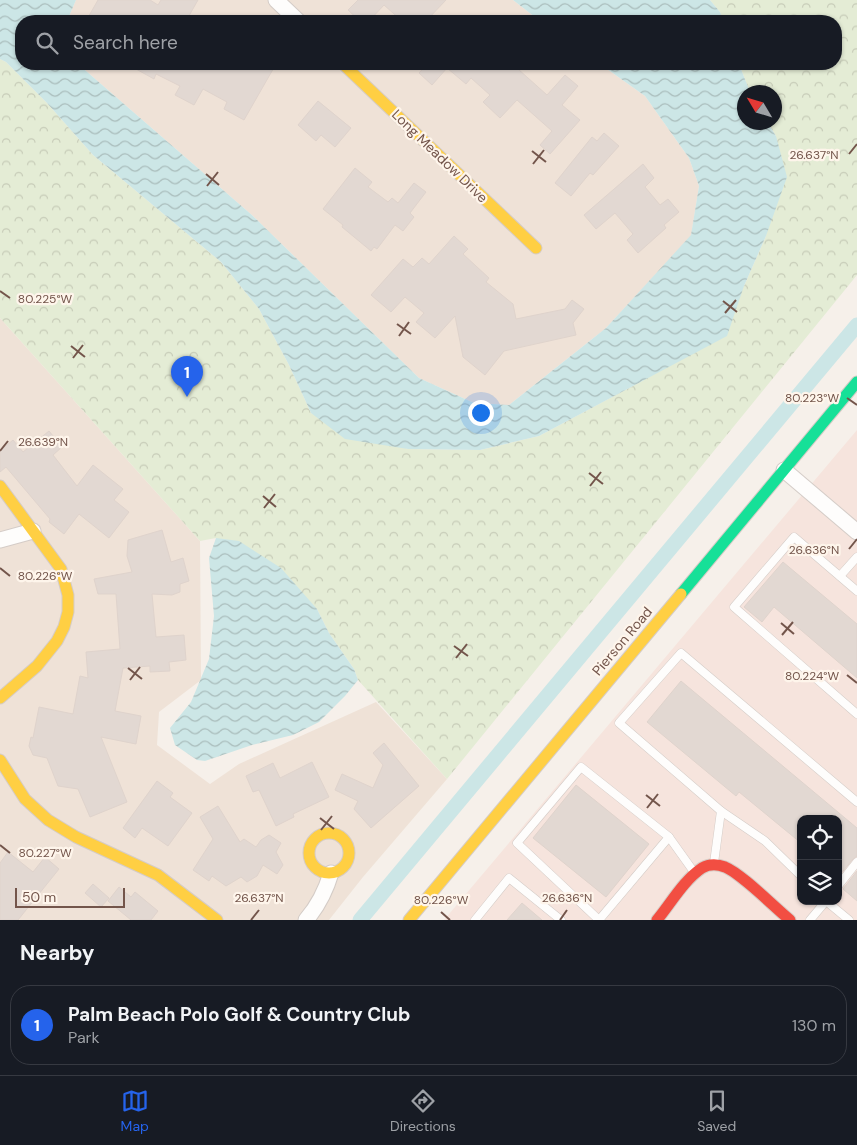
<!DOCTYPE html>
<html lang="en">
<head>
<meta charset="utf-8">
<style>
  :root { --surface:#171b24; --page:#20242c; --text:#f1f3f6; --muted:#9ea1a6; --line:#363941; --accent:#2563eb }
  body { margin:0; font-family:"DM Sans",sans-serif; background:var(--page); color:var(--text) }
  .controls { position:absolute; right:15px; bottom:15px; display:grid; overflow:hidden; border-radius:10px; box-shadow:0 1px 4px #0004 }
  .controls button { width:45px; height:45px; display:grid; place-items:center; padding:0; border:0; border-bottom:1px solid var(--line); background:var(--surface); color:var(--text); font:25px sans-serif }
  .compass { position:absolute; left:737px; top:85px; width:45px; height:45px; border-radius:50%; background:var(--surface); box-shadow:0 1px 4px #0004; rotate:308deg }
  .scale { position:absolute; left:15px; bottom:12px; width:110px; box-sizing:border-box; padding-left:5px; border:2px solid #73554b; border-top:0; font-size:14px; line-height:18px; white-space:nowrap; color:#73554b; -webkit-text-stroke:4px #fef5eb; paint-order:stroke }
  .you { position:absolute; left:480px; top:412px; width:18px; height:18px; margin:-12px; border:4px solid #fff; border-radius:50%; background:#1a73e8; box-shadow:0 0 0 8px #1a73e833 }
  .badge { display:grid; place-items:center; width:32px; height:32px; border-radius:50%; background:var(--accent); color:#fff; font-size:16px; font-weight:700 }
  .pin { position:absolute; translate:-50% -41px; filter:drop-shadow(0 1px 2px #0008) }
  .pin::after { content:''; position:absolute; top:26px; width:18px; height:15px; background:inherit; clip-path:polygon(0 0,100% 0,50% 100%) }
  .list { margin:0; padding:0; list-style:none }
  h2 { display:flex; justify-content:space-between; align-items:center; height:65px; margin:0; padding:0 20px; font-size:21px }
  h2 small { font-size:16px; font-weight:400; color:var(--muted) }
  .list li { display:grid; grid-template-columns:32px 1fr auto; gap:15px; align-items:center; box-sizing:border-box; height:80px; margin:0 10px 10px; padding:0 10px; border:1px solid var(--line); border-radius:20px }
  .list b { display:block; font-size:19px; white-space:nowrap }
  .list p { margin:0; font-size:16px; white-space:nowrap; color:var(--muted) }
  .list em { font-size:16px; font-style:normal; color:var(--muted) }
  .icon { flex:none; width:28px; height:28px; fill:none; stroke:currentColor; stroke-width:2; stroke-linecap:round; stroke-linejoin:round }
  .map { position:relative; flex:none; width:857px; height:920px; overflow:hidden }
  .search { position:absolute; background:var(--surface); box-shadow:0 1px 4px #0004; left:15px; right:15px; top:15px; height:55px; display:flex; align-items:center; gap:12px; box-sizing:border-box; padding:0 18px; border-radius:20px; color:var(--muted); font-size:19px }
  .sheet { height:155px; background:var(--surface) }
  nav { display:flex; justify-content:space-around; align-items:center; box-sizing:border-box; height:70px; border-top:1px solid var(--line); background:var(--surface); font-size:14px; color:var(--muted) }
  nav a { display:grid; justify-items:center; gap:2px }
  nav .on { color:var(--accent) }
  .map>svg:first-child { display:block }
</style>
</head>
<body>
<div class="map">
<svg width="857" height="920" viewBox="0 0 857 920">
  <defs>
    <pattern id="forest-crowns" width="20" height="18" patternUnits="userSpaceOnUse" patternTransform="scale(1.25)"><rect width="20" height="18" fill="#e4ecd5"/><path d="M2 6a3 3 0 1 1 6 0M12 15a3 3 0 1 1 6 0" fill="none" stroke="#c7ccb8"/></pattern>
    <pattern id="water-waves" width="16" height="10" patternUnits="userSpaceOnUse" patternTransform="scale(1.25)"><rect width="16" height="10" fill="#cce6e6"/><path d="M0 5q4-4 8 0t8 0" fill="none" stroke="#aabdbc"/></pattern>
  </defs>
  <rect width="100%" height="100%" fill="#f6f0ea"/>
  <!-- residential -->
  <g fill="#efe2d7">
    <polygon points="76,0 513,0 540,21 67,21"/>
    <polygon points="78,64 600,64 645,96 689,158 699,186 691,236 606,328 509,405 474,403 419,378 253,216"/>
    <polygon points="0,318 200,541 201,680 159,712 157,745 210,784 239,764 376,702 447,779 363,877 329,920 0,920"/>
  </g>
  <!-- commercial -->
  <path fill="#f6e4dd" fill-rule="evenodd" d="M 857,430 L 857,920 L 444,920 ZM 801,819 L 838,819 L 838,901 L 801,901 Z"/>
  <!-- forest -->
  <polygon fill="url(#forest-crowns)" points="710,0 857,0 857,275 447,779 358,680 354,669 329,633 317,609 216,538 200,541 0,318 0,59 6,62 47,103 93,155 221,262 259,309 289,365 311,413 408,449 480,450 539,436 642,381 744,286 766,236 776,136 768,123 774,122 774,92 750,92 739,64 836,64 836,21 724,21 720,12"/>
  <!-- water -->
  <g fill="url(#water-waves)">
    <polygon points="0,0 76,0 67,21 21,21 21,64 78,64 253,216 419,378 474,403 509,405 606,328 691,235 699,186 689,158 645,96 600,64 739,64 750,92 744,92 744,122 768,123 776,136 787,177 766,236 744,286 727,336 539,436 480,450 408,449 345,439 311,413 289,365 259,309 221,262 93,155 47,103 6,62 0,59"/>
    <polygon points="513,0 710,0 720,12 724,21 540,21"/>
    <polygon points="216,538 239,541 281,568 317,609 329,633 354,669 358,680 345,696 319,722 293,735 252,745 205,761 197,760 175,745 170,728 191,702 209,659 214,616 209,558"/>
  </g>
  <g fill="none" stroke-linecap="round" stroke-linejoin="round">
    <!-- canal -->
    <polyline stroke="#cce6e6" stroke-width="15" points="360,920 857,325"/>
  </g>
  <!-- building -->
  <g fill="#e2d8d2" stroke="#dfd3cc">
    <polygon points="98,0 150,0 158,5 161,0 198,0 186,21 86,21"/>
    <polygon points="358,0 446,0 426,21 402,21 384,5 369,21 360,21 348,10"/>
    <polygon points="127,64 276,64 244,120 224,109 227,102 203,89 194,105 175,95 180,86 156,74 154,79"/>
    <polygon points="427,64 522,64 518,69 547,95 565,75 578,86 562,105 580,120 550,154 540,145 552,131 517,100 500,118 483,102 490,95 471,78 466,84 447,68 432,85 419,73"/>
    <polygon points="318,101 351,128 335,147 321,135 316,141 298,125"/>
    <polygon points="604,133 619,146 593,175 590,173 571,196 555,183 592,137 597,141"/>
    <polygon points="643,164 654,178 645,187 660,205 668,199 679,212 664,225 666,228 638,253 627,240 633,234 615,213 596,229 584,215"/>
    <polygon points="355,168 372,182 368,187 388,202 392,198 398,203 414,183 426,192 410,213 414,217 403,231 395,225 377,249 374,247 371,251 342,227 343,225 323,209"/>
    <polygon points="454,236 468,249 463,254 489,278 486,282 513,304 516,319 565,309 572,300 584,309 573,323 576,335 504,351 485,375 463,357 455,316 435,338 416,322 424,313 405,297 391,312 371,295 403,259 413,267 422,258 429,264"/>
    <polygon points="49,431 62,447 53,455 77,486 93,465 123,489 114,500 129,512 109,538 79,514 64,534 49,522 50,519 6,467 0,472 0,451 13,440 23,452"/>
    <polygon points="162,530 171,562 183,558 189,581 180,584 180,592 172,595 152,594 156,637 184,635 186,660 169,662 170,671 150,672 150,666 123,668 115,711 141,716 136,744 101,737 127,802 90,817 78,789 58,786 47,758 33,755 29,746 31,737 33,738 39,707 73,714 80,676 88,678 86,652 120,649 116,594 98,594 94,579 132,572 127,556 128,540"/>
    <polygon points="783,562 857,624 857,678 774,607 762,622 744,607"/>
    <polygon points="681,681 857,828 857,856 853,859 838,877 838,819 801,819 801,843 739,792 736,796 647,722"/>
    <polygon points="384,743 419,786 371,828 354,809 358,801 335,790 342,774 373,788 383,765 373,753"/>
    <polygon points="312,762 329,797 293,814 294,817 276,826 259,790 253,792 246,776 273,763 280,778"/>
    <polygon points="157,781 173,793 170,797 192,813 168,846 142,828 135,838 123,828"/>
    <polygon points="576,785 649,844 606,897 533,838"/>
    <polygon points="218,806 240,842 244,839 256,847 261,840 269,835 281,843 276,852 283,865 277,874 263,865 257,876 247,882 241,877 226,886 212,876 209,881 193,870 213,839 200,817"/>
    <polygon points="8,852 33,872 45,857 59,869 18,920 0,920 0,863"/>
    <polygon points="857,871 857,901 843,889"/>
    <polygon points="93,884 109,898 101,907 85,893"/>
    <polygon points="119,887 131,897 135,892 158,911 151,920 131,920 108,901"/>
    <polygon points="522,903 542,920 507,920"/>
  </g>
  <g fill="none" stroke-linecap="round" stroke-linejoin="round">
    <defs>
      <g id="lane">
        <polyline points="840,576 857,557"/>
        <polyline points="857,591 794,537 734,607 857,714"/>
        <polyline points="721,811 765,841 801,876"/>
        <polyline points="714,863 721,811 619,723 681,653 857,802"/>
        <polyline points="838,886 857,862"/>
        <polyline points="826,901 849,920"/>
        <polyline points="475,920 509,878 561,920"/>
        <polyline points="599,920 517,843 581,767 669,837 694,872"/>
        <polyline points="599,920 669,837"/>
        <polyline points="810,920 826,901"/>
      </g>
      <g id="street">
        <polyline points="276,0 298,21"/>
        <polyline points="784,470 857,532"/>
        <polyline points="0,540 33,531"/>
        <path d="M 306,920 C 318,906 326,890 331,873"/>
      </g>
      <polyline id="fast" points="681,594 857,382"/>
      <g id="slow">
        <polyline points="343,64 536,248"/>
        <polyline points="0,486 61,569 68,595 68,612 64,627 57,641 37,666 0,698"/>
        <polyline points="0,760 25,799 48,820 76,837 158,875 217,920"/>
        <circle cx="329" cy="853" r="20"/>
        <polyline points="409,920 681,594"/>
      </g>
      <path id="jam" d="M 657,920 C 671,903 684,880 702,868 C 709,864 717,864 725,867 C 742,874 774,907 790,920"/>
    </defs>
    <!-- lane casing -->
    <use href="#lane" stroke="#d4ccc7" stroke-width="9"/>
    <!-- street casing -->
    <use href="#street" stroke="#d4ccc7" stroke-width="17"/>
    <!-- fast casing -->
    <use href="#fast" stroke="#d5ccc6" stroke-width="13"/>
    <!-- slow casing -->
    <use href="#slow" stroke="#d5ccc6" stroke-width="13"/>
    <!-- jam casing -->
    <use href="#jam" stroke="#d5ccc6" stroke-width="13"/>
    <!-- lane -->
    <use href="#lane" stroke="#fefdfc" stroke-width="8"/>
    <!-- street -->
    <use href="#street" stroke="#fefdfc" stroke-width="15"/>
    <!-- fast -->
    <use href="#fast" stroke="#16e098" stroke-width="11"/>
    <!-- slow -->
    <use href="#slow" stroke="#ffcf43" stroke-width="11"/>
    <!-- jam -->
    <use href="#jam" stroke="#f24e42" stroke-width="11"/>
  </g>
  <!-- ticks -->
  <path fill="none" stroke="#73554b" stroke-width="2" d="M 532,151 L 546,162M 849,154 L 857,144M 533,164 L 544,150M 206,174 L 219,185M 207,186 L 218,172M 0,291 L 10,298M 723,301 L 737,312M 725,313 L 736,300M 397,324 L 411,334M 399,336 L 409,322M 71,346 L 85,357M 73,358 L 83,345M 847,398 L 857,405M 0,451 L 8,441M 589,473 L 603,484M 590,486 L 601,472M 263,496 L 276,507M 264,508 L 275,494M 849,549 L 857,539M 0,568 L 10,576M 781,623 L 794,634M 782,635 L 793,622M 454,646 L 468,656M 456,658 L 467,644M 128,668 L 142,679M 847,675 L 857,683M 130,680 L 140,667M 646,795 L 660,806M 647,808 L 658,794M 320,818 L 334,829M 321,830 L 332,816M 0,845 L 10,853M 441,912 L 450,920M 251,920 L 259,910M 560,920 L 567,910"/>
  <g text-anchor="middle" stroke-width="4.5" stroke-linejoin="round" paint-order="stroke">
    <!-- street labels -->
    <g font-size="14" fill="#73554b" stroke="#fef5eb">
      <text transform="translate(440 156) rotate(44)" y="5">Long Meadow Drive</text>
      <text transform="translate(622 641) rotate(-50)" y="5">Pierson Road</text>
    </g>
  </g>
  <g font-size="12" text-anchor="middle" fill="#73554b" stroke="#fef5eb" stroke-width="4.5" stroke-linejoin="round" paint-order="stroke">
    <text x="814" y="159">26.637°N</text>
    <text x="45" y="303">80.225°W</text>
    <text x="812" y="402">80.223°W</text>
    <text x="43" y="446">26.639°N</text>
    <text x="814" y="554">26.636°N</text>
    <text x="45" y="580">80.226°W</text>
    <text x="812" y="680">80.224°W</text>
    <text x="45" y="857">80.227°W</text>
    <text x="259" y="902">26.637°N</text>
    <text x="567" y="902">26.636°N</text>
    <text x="441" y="904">80.226°W</text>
  </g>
</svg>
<div class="controls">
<button><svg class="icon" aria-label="locate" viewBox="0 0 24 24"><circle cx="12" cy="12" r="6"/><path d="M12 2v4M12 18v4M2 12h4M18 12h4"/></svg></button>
<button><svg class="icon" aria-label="layers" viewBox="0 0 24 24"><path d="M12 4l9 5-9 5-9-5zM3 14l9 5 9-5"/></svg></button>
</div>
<svg class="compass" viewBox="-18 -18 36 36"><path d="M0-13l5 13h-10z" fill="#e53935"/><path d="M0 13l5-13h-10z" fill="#9ea1a6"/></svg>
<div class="scale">50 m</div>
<div class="you"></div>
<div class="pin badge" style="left:187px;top:397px">1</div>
<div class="search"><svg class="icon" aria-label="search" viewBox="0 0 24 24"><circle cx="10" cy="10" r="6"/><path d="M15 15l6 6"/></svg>Search here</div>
</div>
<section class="sheet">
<h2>Nearby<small></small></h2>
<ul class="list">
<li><span class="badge">1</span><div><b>Palm Beach Polo Golf &amp; Country Club</b><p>Park</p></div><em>130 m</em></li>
</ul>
</section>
<nav>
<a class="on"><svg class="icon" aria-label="map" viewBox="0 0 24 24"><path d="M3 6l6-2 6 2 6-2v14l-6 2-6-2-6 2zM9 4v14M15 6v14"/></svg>Map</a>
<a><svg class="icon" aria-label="directions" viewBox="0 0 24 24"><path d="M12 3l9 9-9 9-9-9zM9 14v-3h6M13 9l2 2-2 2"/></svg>Directions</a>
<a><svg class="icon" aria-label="saved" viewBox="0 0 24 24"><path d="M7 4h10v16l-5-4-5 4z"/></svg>Saved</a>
</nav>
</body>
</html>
